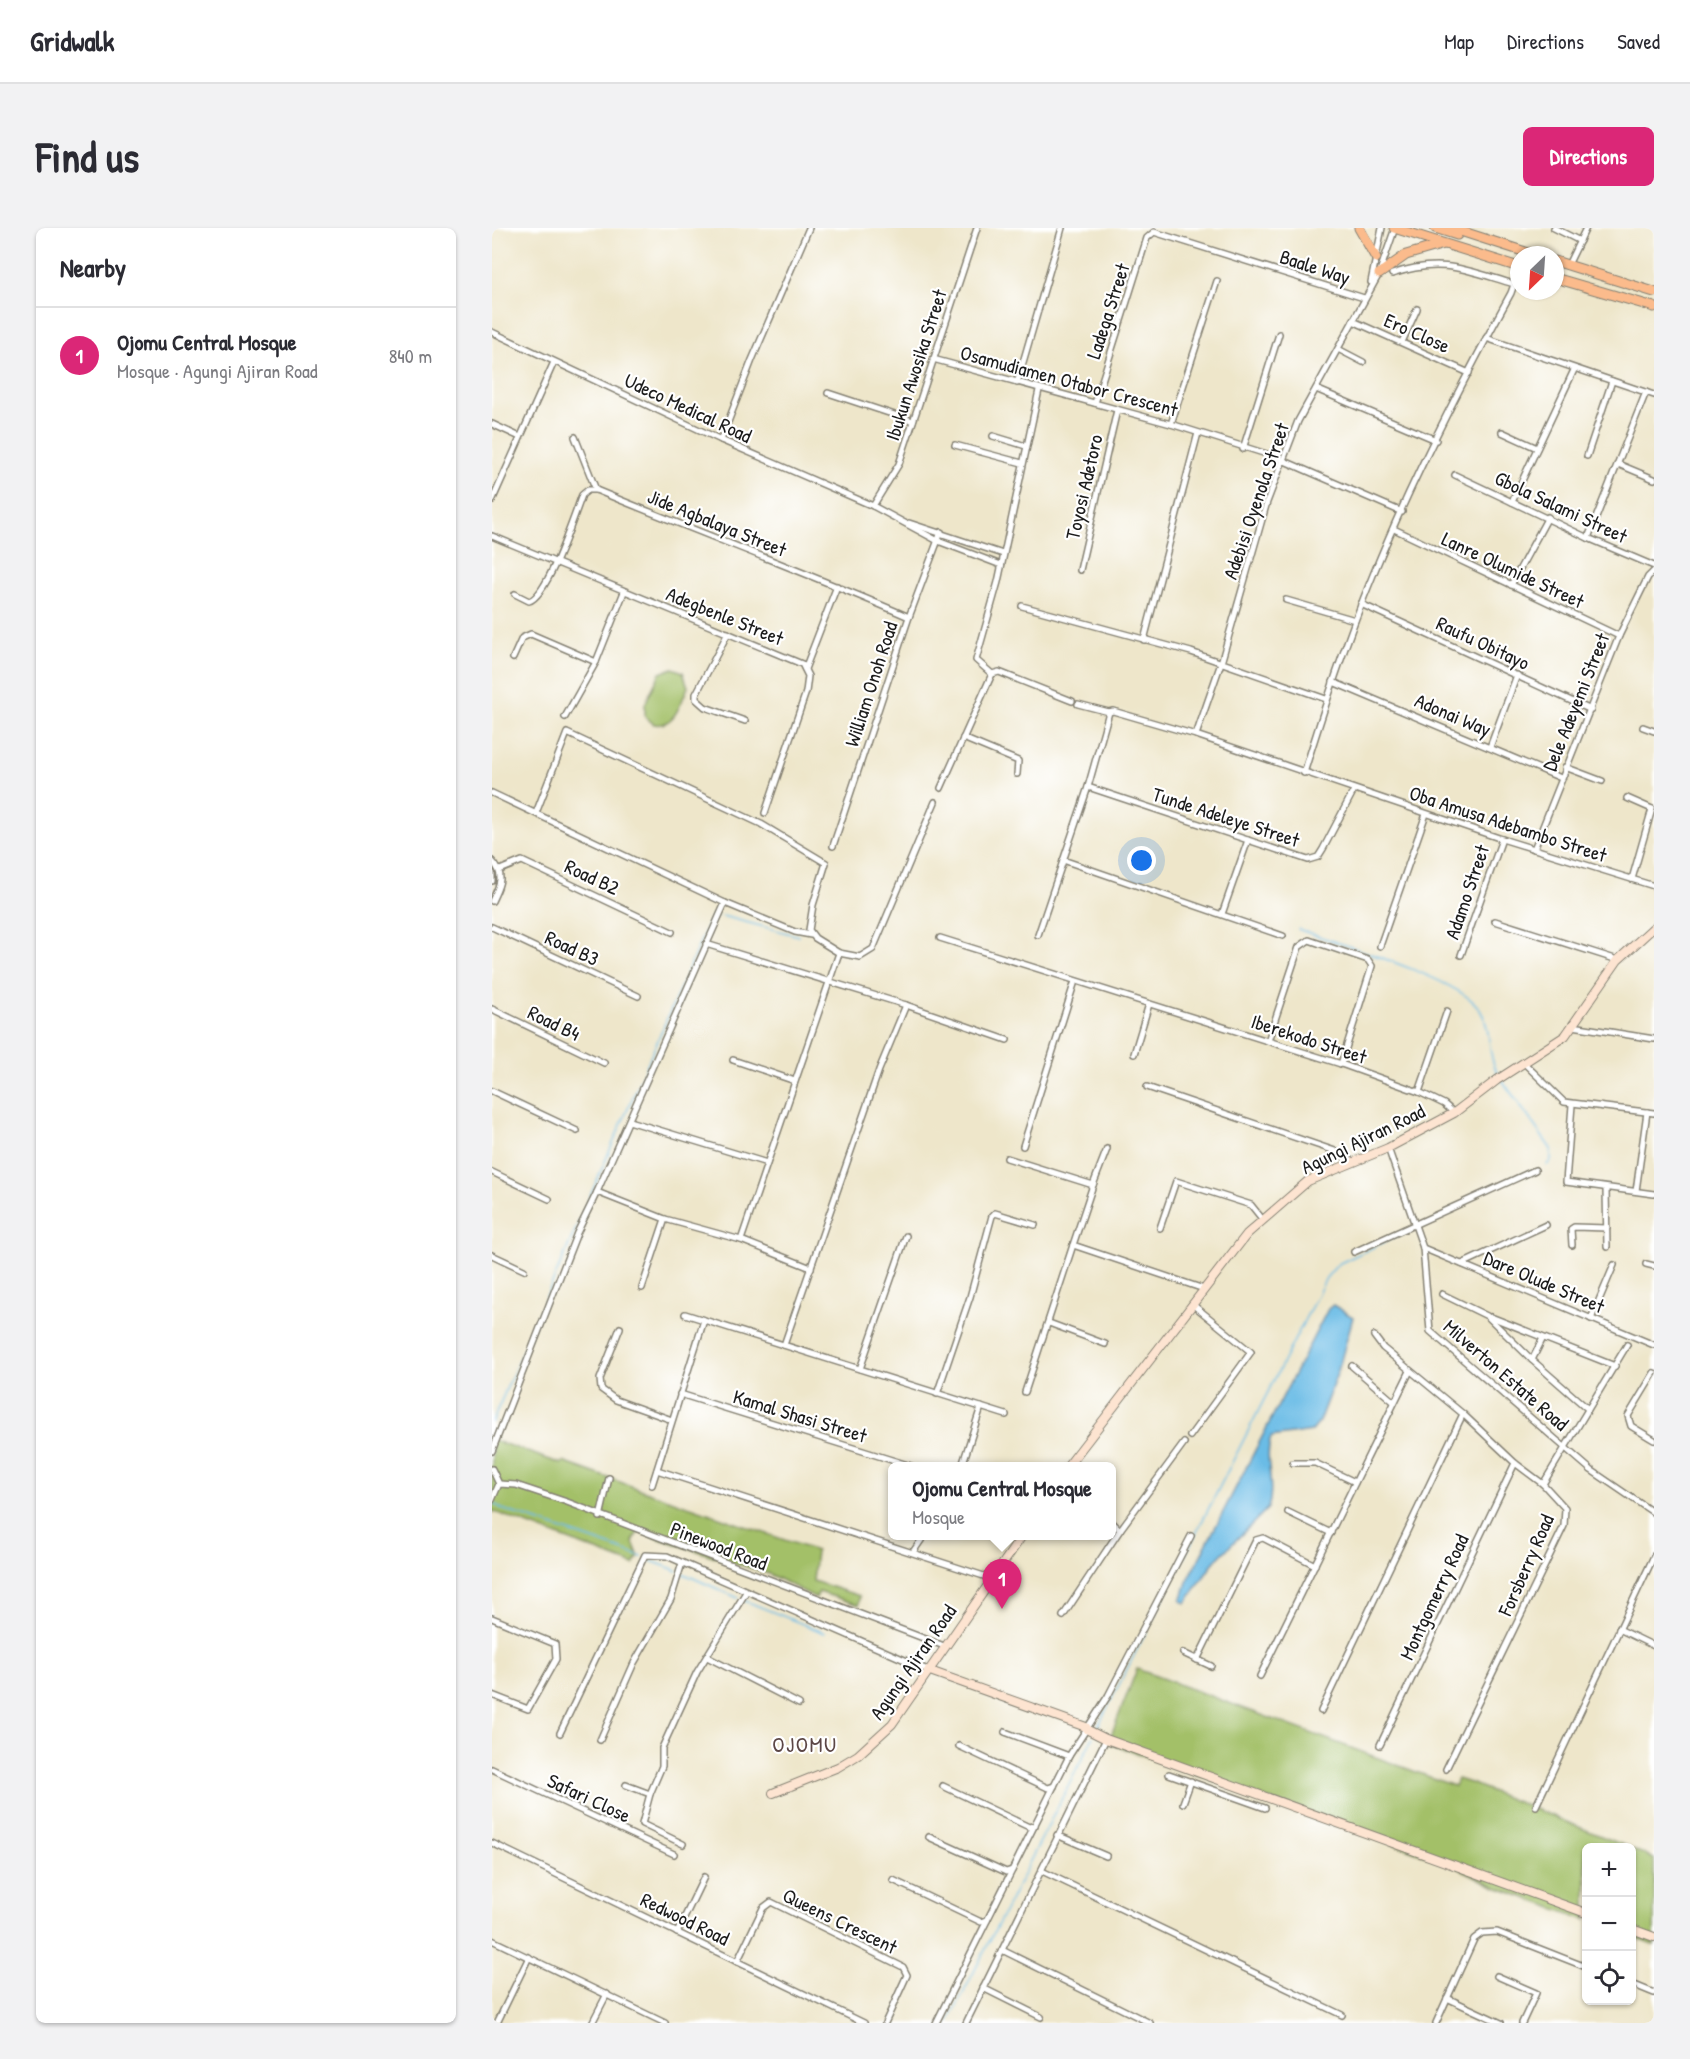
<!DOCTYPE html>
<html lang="en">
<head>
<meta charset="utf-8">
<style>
  :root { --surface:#fff; --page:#f2f2f3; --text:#2b2b33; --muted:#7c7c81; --line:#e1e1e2; --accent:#db2777 }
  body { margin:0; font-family:"Patrick Hand",sans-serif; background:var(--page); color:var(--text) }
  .controls { position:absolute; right:18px; bottom:18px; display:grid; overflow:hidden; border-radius:9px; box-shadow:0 2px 4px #0004 }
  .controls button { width:54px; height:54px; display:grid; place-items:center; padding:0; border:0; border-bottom:2px solid var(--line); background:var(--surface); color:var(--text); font:30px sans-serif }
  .compass { position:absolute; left:1018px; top:18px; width:54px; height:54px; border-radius:50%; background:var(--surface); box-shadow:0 2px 4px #0004; rotate:205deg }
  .you { position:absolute; left:650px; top:633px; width:21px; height:21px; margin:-15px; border:4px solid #fff; border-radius:50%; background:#1a73e8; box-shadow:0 0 0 9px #1a73e833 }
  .badge { display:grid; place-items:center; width:39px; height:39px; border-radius:50%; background:var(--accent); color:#fff; font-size:20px; font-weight:700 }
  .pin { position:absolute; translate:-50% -50px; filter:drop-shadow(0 2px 3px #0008) }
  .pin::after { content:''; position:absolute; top:32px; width:21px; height:18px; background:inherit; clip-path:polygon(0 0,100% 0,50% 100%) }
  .popup { position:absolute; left:396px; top:1234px; width:228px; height:78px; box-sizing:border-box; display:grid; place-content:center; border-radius:9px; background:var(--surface); filter:drop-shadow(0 2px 4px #0005); font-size:20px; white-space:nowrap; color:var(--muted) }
  .popup b { font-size:22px; color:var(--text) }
  .popup::after { content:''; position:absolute; left:50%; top:100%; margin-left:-12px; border:12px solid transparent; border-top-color:var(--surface) }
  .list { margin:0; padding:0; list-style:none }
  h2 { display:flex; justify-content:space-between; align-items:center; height:78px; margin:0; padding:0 24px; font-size:26px }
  h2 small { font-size:20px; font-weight:400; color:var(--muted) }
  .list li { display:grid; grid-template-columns:39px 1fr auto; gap:18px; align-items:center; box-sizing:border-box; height:96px; padding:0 24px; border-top:2px solid var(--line) }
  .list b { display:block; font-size:22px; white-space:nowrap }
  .list p { margin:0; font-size:20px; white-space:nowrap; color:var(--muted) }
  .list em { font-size:20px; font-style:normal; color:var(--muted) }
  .icon { flex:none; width:33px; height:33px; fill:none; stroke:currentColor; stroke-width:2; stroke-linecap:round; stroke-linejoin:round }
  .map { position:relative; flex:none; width:1162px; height:1795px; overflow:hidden; border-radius:9px }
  header { display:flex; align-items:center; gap:36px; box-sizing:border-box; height:84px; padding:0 30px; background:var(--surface); border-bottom:2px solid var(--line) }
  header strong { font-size:28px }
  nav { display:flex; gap:33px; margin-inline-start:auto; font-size:21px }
  .intro { display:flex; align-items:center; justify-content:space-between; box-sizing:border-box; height:144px; padding:0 36px }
  h1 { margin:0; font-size:42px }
  .button { padding:15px 27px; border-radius:9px; background:var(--accent); color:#fff; font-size:21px; font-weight:700 }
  main { display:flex; gap:36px; padding:0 36px }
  aside { flex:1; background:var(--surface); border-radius:9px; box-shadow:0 2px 4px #0004 }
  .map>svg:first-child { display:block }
</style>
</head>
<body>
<header>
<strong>Gridwalk</strong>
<nav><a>Map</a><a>Directions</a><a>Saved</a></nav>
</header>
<div class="intro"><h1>Find us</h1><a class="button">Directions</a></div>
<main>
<aside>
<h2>Nearby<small></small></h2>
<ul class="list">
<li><span class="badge">1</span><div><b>Ojomu Central Mosque</b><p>Mosque · Agungi Ajiran Road</p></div><em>840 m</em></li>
</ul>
</aside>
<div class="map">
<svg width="1162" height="1795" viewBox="0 0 1162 1795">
  <rect width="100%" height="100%" fill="#fff"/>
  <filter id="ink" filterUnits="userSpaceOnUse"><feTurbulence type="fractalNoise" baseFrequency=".0167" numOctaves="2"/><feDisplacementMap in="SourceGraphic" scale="12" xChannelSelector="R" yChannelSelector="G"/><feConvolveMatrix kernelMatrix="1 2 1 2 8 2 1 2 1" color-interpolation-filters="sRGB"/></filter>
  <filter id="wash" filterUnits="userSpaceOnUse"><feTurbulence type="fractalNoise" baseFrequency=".008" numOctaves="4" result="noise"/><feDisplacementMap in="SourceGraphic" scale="24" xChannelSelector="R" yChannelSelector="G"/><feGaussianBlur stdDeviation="1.35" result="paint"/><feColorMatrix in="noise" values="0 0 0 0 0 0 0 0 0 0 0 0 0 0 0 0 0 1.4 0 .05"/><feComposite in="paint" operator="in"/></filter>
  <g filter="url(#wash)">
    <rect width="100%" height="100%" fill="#eee6ca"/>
    <!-- green -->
    <g fill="#a3c068" stroke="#606e42" stroke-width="1.5">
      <path d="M 181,440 L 191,444 L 196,459 C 189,474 183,500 162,496 L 153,489 L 153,476 L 168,445 Z"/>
      <polygon points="0,1209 1,1212 70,1236 71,1234 324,1323 321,1353 368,1368 367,1377 327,1364 324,1370 277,1346 146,1304 141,1314 147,1329 142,1337 0,1283"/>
      <polygon points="645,1441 962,1558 965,1551 981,1556 1136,1619 1094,1620 1094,1692 1004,1659 961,1637 616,1515"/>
      <polygon points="1140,1621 1162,1631 1162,1717 1140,1709"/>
    </g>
    <!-- water -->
    <path fill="#6bbce6" stroke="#446c81" stroke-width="1.5" d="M 841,1077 L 861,1089 L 846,1143 L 826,1196 L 820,1203 L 779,1209 C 771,1232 784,1257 776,1280 L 722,1334 L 694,1375 L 689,1373 L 695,1354 L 836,1081 Z"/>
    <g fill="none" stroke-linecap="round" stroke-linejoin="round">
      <!-- stream -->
      <g stroke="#6bbce6" stroke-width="1.5">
        <polyline points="230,688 307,708"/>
        <path d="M 806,701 C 844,715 965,750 986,779 C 1002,801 993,828 1008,848"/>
        <polyline points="1010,852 1059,921 1059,932 1055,937"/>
        <polyline points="0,1194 220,687 225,688"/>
        <polyline points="0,1274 10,1281 150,1329"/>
        <polyline points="154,1331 186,1343"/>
        <polyline points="190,1345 246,1370"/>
        <polyline points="251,1372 333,1405"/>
        <polyline points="604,1502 834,1050 846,1036 915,1003"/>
        <polyline points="456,1795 601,1509"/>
      </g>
    </g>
  </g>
  <g filter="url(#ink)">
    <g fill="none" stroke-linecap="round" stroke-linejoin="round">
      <defs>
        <g id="street">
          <polyline points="1062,0 1088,13"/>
          <polyline points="1076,37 1094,0"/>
          <path d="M 900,46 C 950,29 974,42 1022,56"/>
          <polyline points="879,54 890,0"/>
          <polyline points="861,93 977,145"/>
          <polyline points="0,104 229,212 381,278 446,313 509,337"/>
          <polyline points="994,110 1162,167"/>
          <polyline points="910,114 925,81"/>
          <polyline points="846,121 871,134"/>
          <polyline points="441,131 679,196 781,228 910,284"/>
          <polyline points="525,155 570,0"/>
          <polyline points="824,161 944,212"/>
          <polyline points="547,162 506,354 484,432 500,446 507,444 580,473"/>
          <polyline points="336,165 421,193"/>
          <polyline points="603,175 655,10 662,4 872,70"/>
          <polyline points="0,196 28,209"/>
          <polyline points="679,196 725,53"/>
          <polyline points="1010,204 1045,220"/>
          <polyline points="501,208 534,218"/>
          <polyline points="83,209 104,262"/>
          <polyline points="229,212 260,132 317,0"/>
          <polyline points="463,217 530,235"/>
          <polyline points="751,221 787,106"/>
          <polyline points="1095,228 1120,153"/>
          <polyline points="1126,236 1162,251"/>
          <polyline points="963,247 1096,310 1162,338"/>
          <polyline points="0,273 62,134"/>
          <polyline points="1020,274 1082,142"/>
          <polyline points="381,278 407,236 485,0"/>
          <polyline points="417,295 511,326"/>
          <polyline points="902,301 1127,408"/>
          <polyline points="0,308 310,436 316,448 314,464 273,585"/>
          <polyline points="1096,310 1154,164"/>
          <polyline points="588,342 625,182"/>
          <polyline points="1019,357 1056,289"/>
          <path d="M 23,366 L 37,373 C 56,368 82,288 90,267 L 96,262 L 104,262 C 208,305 314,344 417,389"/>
          <polyline points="794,372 863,392"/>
          <polyline points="869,376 1099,482"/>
          <polyline points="530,378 699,424 834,471"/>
          <polyline points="236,405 204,466 204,471 213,479 253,493"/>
          <polyline points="652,412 706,205"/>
          <polyline points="21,430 30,410 39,406 104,434"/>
          <polyline points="313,441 345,358"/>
          <polyline points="841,454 1069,550"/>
          <polyline points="586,476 617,484"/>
          <polyline points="73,489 104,434 132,364"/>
          <polyline points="1151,499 1162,503"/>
          <polyline points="704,507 729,435 775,274 806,193 887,46 903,0"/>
          <polyline points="471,510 526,533 525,546"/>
          <polyline points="998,519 1025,447"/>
          <polyline points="1073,539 1110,553"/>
          <path d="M 812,545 C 833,478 854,412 881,347 C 920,251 969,156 1019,65 L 1027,42"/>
          <polyline points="596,559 816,632 826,629 831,621 862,562"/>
          <polyline points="449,560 500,446"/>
          <polyline points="0,565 233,675 303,704 319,707"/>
          <polyline points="1135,570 1160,581"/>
          <polyline points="44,585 75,505 269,596 334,635 321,677 317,702 323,710 347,725 249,1012 319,1040"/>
          <polyline points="341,618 417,389 449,304"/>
          <polyline points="1042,621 1127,408 1156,349 1162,343"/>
          <polyline points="571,632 791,708"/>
          <path d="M 0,633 C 14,647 7,658 0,673"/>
          <polyline points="8,642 30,633 180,704"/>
          <polyline points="0,645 0,653"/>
          <polyline points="1140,651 1160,581"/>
          <polyline points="730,686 756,612"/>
          <polyline points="1003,693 1126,732"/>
          <polyline points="0,699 146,768"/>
          <polyline points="546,707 596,559 617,484 621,483 704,507 1010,611 1162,658"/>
          <polyline points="448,710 849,836 927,864 952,876 962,885"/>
          <polyline points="214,716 414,777 515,812"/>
          <polyline points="888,718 934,586"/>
          <polyline points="347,725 368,729 381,721 443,574"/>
          <polyline points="969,727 1010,611"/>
          <polyline points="0,781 112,835"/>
          <polyline points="1081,798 1162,811"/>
          <polyline points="776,813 807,719 817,712 876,732 880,738 849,836"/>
          <polyline points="642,826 657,776"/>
          <polyline points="241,832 303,853"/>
          <polyline points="1032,835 1072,874 1162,885"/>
          <polyline points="655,859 843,923 860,933"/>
          <polyline points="0,863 85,903"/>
          <polyline points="927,864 955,783"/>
          <polyline points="1080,877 1074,954 1162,966"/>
          <polyline points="137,893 275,935"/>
          <polyline points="531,918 583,753"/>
          <polyline points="896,920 931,1020 938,1103 1099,1242 1162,1285"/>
          <polyline points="515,930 601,957 581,1017 712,1061"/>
          <polyline points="0,944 57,971"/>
          <polyline points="601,957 615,921"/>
          <polyline points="1114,960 1115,1019"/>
          <polyline points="1144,963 1155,884"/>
          <polyline points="105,964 233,675"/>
          <polyline points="668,1000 684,953 759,977 771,992"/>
          <polyline points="1080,1017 1079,1001 1082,999 1115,1000"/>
          <polyline points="931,1020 1162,1117"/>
          <polyline points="862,1024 1043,942"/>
          <polyline points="0,1027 32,1042"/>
          <polyline points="970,1036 1054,997"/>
          <polyline points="1154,1036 1162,1038"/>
          <polyline points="150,1060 173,991"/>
          <polyline points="950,1066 995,1088 1040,1132 1096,1181"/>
          <polyline points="193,1086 514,1187"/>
          <polyline points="999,1089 1123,1138"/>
          <polyline points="1099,1091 1122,1037"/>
          <polyline points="557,1095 613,1116"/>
          <polyline points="128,1100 108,1151 109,1161 124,1172 180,1192"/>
          <polyline points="882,1108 891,1120 971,1186 1023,1235 1051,1256 1073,1280 1072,1298 954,1541"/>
          <polyline points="292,1117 387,842 414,777"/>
          <polyline points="1040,1132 1051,1110"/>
          <polyline points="860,1138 902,1174"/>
          <polyline points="368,1141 414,1008"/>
          <polyline points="1162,1145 1136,1188 1139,1198 1162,1212"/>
          <polyline points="533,1164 581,1017"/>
          <polyline points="188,1166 419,1238"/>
          <polyline points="445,1166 478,1069 500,988 503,985 543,997"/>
          <polyline points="698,1208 759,1124 700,1076"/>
          <polyline points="0,1223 85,1005 105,964 173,991 249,1012"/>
          <polyline points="801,1235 823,1235 863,1254"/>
          <polyline points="470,1238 489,1179"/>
          <polyline points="0,1241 7,1256"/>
          <polyline points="165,1242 501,1351"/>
          <polyline points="1051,1256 1135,1117"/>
          <polyline points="160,1257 212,1092"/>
          <polyline points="0,1272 7,1256 24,1257 75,1274 452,1418"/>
          <polyline points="796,1284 839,1305"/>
          <polyline points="108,1289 117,1250"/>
          <polyline points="620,1294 628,1302"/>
          <polyline points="421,1324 432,1308"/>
          <polyline points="571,1388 628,1302 692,1215"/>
          <polyline points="0,1390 63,1416 64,1431 36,1481 0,1467"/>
          <polyline points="1127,1401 1162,1418"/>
          <polyline points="691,1425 719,1438"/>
          <polyline points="215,1429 307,1476"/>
          <polyline points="705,1432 764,1312 771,1310 823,1337"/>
          <polyline points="768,1448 918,1143"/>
          <polyline points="829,1483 971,1186"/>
          <polyline points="513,1504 577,1528"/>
          <polyline points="68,1505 153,1327 175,1328 438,1443"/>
          <polyline points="108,1512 142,1435 179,1371 190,1335"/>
          <polyline points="888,1517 1023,1235"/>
          <polyline points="467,1518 556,1560 562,1558"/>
          <polyline points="0,1541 182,1626"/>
          <polyline points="677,1546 773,1580"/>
          <polyline points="134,1557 158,1566 170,1538 170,1520 205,1444 254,1364"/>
          <polyline points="451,1558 537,1599 543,1597"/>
          <polyline points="158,1566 150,1596 191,1616"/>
          <polyline points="691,1575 699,1553"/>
          <polyline points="1044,1578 1162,1328"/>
          <polyline points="565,1607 614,1628"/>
          <polyline points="437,1609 514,1644 520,1642"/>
          <polyline points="0,1615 372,1795"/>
          <polyline points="550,1643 850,1787"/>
          <polyline points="401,1652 489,1694 495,1692"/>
          <polyline points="185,1705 212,1649"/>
          <polyline points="0,1712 173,1795"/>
          <polyline points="510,1722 658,1795"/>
          <polyline points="245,1734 271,1680 279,1674 411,1739 415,1747 393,1795"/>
          <polyline points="1005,1748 1044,1765 1030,1795"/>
          <polyline points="1140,1756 1162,1765"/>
          <polyline points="491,1760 549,1789"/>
          <polyline points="955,1770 1009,1795"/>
          <polyline points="5,1795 37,1729"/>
          <polyline points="100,1795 115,1766"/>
          <polyline points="444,1795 577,1528 616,1468 699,1308"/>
          <polyline points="474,1795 614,1511"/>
          <polyline points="944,1795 982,1711 990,1705 1005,1704 1094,1739"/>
        </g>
        <g id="secondary">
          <polyline points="576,1238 755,1006 816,953 896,920 962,885 1005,852 1073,808 1126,732 1162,699"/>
          <polyline points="438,1443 594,1499 596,1502 614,1511 1094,1685"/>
          <polyline points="281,1565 346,1539 366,1527 400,1496 530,1308"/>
          <polyline points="1140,1701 1162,1709"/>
        </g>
        <g id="highway">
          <polyline points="867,0 884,30"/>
          <polyline points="902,0 1027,39"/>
          <polyline points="943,0 965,7"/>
          <polyline points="959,0 1043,27"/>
          <polyline points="1063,33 1162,64"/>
          <polyline points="887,46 914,27 952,16"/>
          <polyline points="1063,50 1162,79"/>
        </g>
      </defs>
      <!-- street casing -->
      <use href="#street" stroke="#858173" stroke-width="8"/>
      <!-- secondary casing -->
      <use href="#secondary" stroke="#858173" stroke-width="10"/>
      <!-- highway casing -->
      <use href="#highway" stroke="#858173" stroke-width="11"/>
      <!-- street -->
      <use href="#street" stroke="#fff" stroke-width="5"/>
      <!-- secondary -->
      <use href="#secondary" stroke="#fde4d1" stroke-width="8"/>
      <!-- highway -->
      <use href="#highway" stroke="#fbbb8c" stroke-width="9"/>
    </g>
  </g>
  <g text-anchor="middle" stroke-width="4.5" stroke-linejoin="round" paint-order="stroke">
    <!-- street labels -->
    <g font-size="20" fill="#1c1c1c" stroke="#fff">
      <text transform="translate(823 39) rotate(18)" y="7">Baale Way</text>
      <text transform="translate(616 83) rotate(-72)" y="7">Ladega Street</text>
      <text transform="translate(925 105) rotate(24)" y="7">Ero Close</text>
      <text transform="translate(424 137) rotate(-72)" y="7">Ibukun Awosika Street</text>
      <text transform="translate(577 153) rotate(15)" y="7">Osamudiamen Otabor Crescent</text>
      <text transform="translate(196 180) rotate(25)" y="7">Udeco Medical Road</text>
      <text transform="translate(592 259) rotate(-77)" y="7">Toyosi Adetoro</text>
      <text transform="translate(764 273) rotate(-71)" y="7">Adebisi Oyenola Street</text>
      <text transform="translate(1069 279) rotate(25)" y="7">Gbola Salami Street</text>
      <text transform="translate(225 295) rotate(22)" y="7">Jide Agbalaya Street</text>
      <text transform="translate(1021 342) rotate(25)" y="7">Lanre Olumide Street</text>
      <text transform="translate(233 388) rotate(22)" y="7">Adegbenle Street</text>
      <text transform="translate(991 415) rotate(25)" y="7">Raufu Obitayo</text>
      <text transform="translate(379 456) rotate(-72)" y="7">William Onoh Road</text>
      <text transform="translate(1084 474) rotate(-68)" y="7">Dele Adeyemi Street</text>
      <text transform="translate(961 487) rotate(23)" y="7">Adonai Way</text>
      <text transform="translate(734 589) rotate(18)" y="7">Tunde Adeleye Street</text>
      <text transform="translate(1016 596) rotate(18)" y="7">Oba Amusa Adebambo Street</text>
      <text transform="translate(100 649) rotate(25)" y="7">Road B2</text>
      <text transform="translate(975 664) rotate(-71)" y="7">Adamo Street</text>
      <text transform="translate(80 720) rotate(25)" y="7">Road B3</text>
      <text transform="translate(62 795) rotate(26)" y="7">Road B4</text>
      <text transform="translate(817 811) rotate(18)" y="7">Iberekodo Street</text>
      <text transform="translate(871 911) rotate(-26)" y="7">Agungi Ajiran Road</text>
      <text transform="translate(1052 1054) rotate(23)" y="7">Dare Olude Street</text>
      <text transform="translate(1014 1147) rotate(41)" y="7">Milverton Estate Road</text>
      <text transform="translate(308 1188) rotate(17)" y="7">Kamal Shasi Street</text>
      <text transform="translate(227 1318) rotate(21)" y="7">Pinewood Road</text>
      <text transform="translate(1034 1337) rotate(-66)" y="7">Forsberry Road</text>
      <text transform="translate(942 1369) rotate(-65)" y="7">Montgomerry Road</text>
      <text transform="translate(421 1434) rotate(-55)" y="7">Agungi Ajiran Road</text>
      <text transform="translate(97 1570) rotate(25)" y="7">Safari Close</text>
      <text transform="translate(193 1691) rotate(26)" y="7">Redwood Road</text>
      <text transform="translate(348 1693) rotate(26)" y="7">Queens Crescent</text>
    </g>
    <!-- quarter labels -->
    <g font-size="22" letter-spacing="1.5" fill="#5c4746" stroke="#fff">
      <text x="313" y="1524">OJOMU</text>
    </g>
  </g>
</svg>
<div class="controls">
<button>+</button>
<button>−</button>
<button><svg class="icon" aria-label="locate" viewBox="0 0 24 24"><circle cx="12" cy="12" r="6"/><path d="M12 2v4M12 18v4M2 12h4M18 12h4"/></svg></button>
</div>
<svg class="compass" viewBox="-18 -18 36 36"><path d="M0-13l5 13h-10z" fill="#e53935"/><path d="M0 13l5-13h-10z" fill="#7c7c81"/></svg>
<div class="you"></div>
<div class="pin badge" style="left:510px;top:1381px">1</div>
<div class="popup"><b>Ojomu Central Mosque</b>Mosque</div>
</div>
</main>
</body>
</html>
